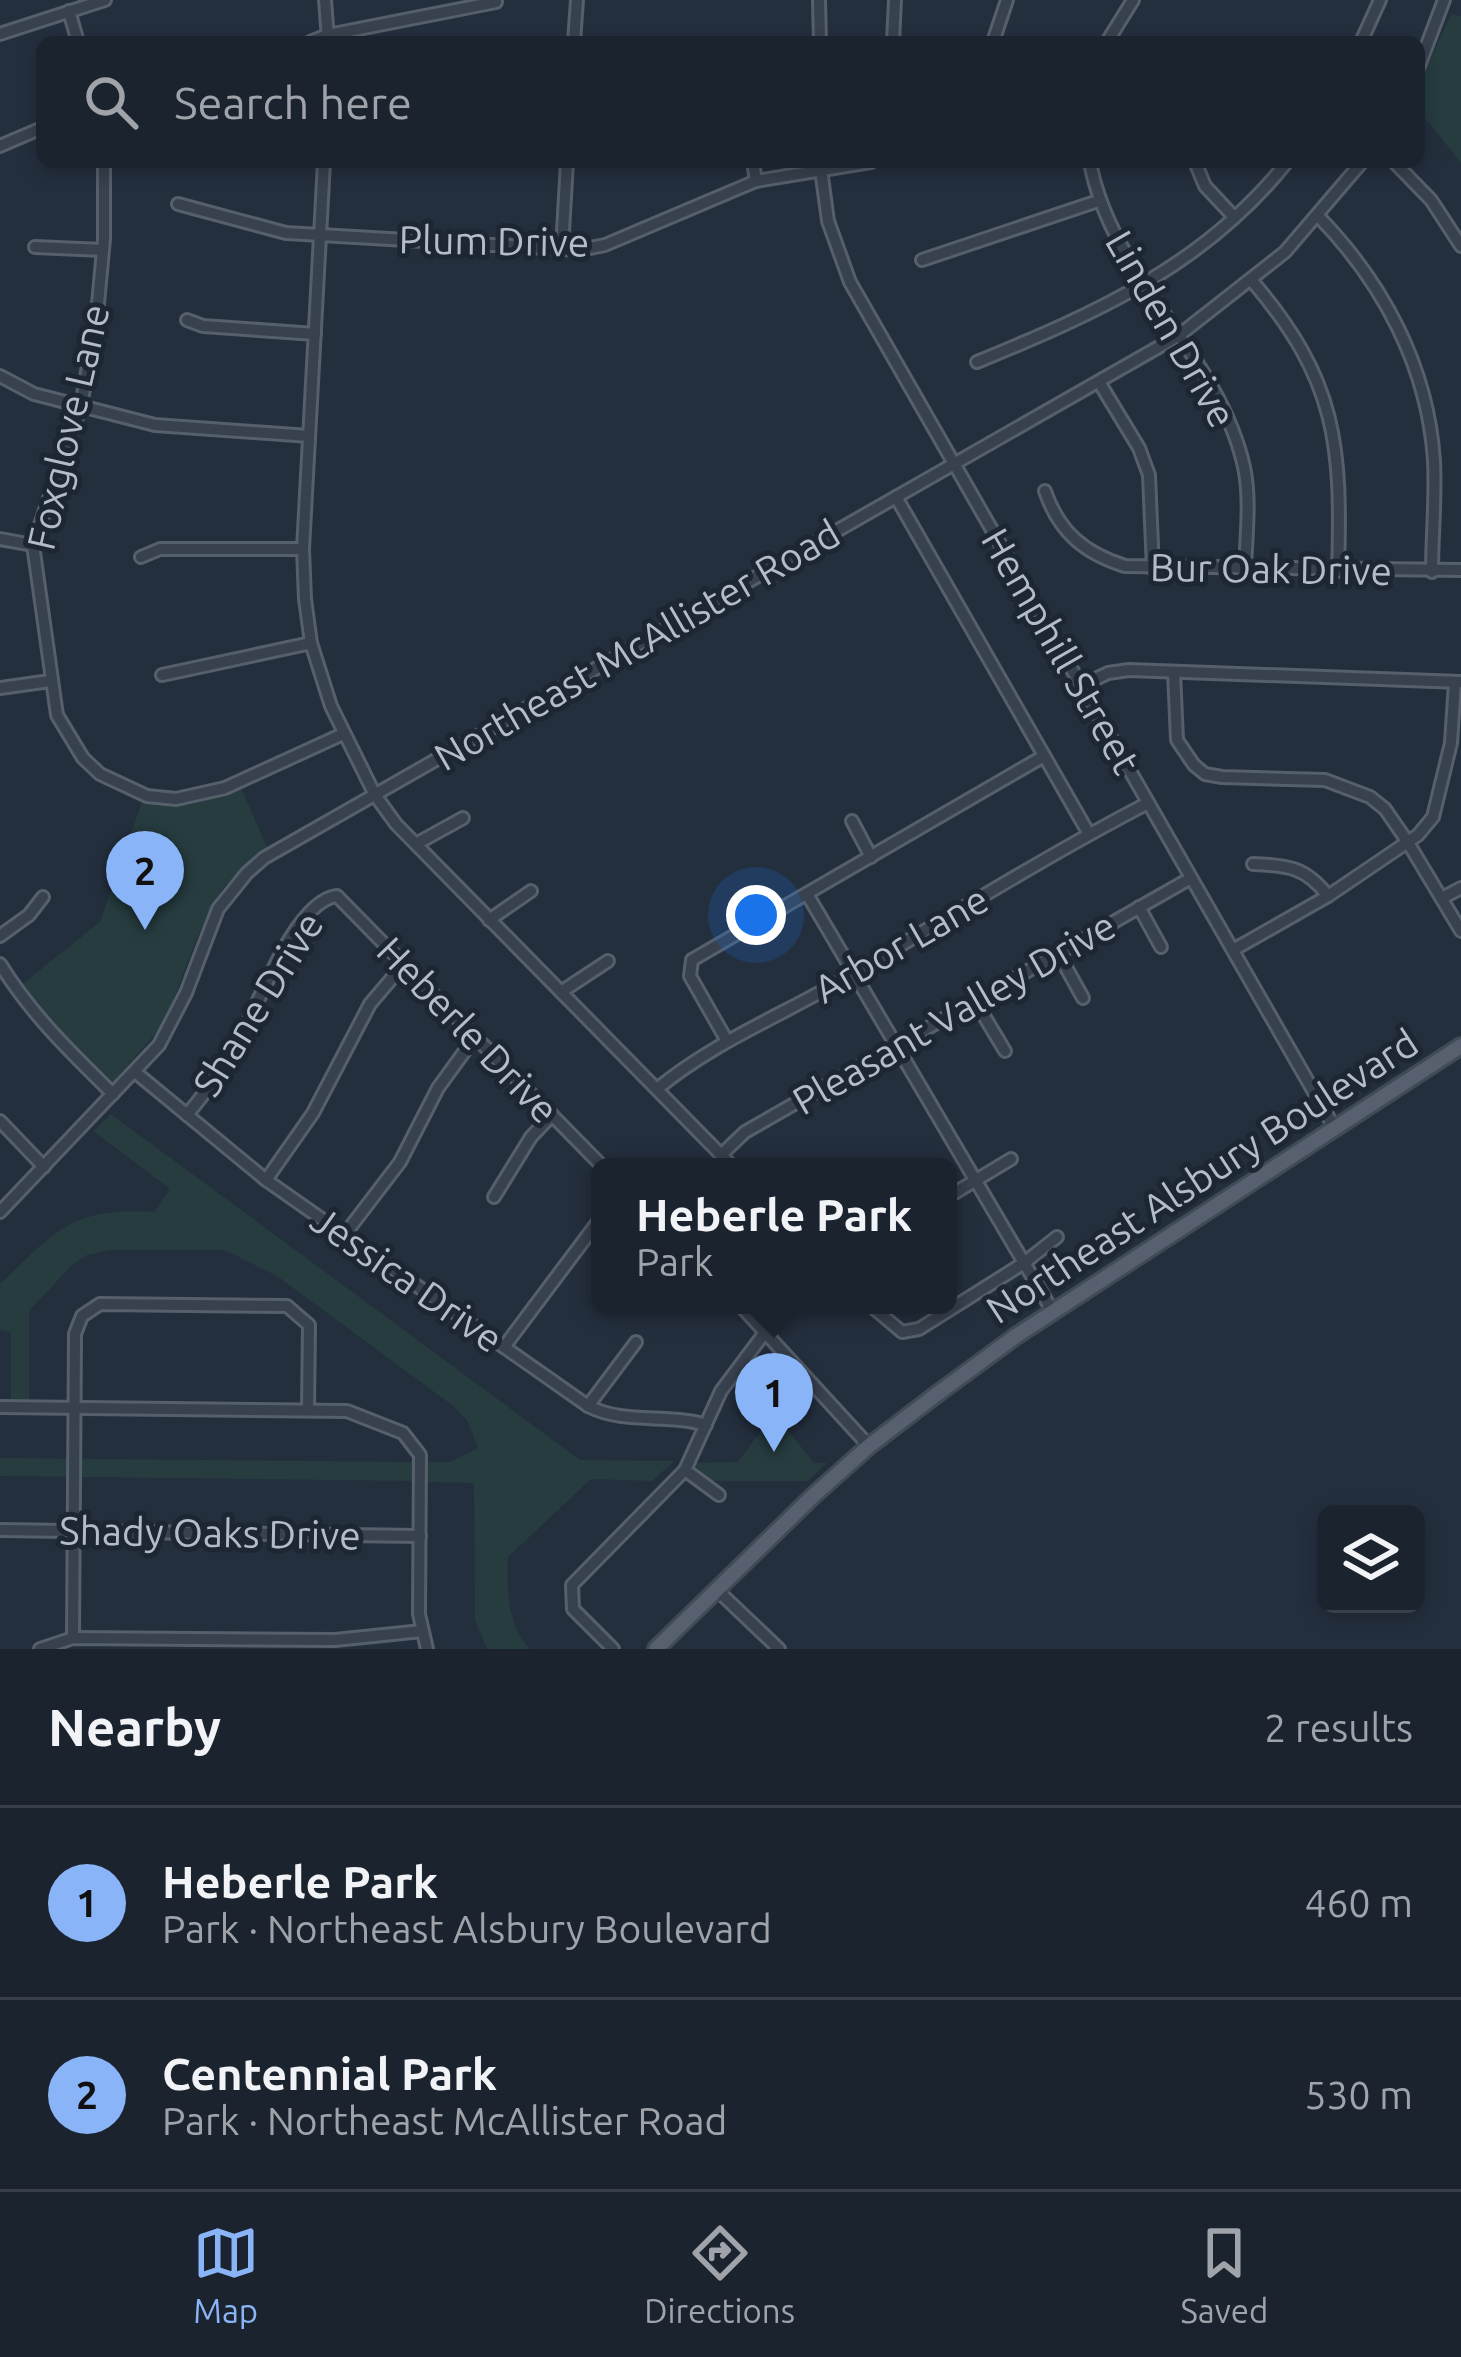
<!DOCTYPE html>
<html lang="en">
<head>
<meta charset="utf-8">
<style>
  :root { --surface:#1b232e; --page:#242b36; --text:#f1f3f6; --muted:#a0a4aa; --line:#39404a; --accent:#8ab4f8 }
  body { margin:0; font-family:Ubuntu,sans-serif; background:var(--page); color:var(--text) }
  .controls { position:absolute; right:36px; bottom:36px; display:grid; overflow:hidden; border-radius:18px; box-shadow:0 6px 18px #0003 }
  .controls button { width:108px; height:108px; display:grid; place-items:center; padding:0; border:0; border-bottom:3px solid var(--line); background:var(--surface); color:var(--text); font:60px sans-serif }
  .you { position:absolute; left:756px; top:915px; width:42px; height:42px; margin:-30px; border:9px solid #fff; border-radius:50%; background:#1a73e8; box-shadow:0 0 0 18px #1a73e833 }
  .badge { display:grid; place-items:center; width:78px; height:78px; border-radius:50%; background:var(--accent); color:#111; font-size:39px; font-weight:700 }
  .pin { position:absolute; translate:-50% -99px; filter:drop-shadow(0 3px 6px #0008) }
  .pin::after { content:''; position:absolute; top:63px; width:42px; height:36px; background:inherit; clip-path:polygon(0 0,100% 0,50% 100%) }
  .popup { position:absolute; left:591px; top:1158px; width:366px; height:156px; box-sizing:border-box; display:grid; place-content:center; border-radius:18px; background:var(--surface); filter:drop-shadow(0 3px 9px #0005); font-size:39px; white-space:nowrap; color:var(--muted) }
  .popup b { font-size:45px; color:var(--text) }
  .popup::after { content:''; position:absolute; left:50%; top:100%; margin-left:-24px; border:24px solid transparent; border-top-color:var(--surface) }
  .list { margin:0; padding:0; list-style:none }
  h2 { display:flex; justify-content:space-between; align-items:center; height:156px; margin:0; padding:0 48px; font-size:51px }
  h2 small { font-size:39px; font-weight:400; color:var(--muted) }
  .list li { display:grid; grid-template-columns:78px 1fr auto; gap:36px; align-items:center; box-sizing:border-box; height:192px; padding:0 48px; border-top:3px solid var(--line) }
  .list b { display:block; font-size:45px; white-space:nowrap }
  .list p { margin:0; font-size:39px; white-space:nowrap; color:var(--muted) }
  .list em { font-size:39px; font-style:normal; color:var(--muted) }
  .icon { flex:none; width:66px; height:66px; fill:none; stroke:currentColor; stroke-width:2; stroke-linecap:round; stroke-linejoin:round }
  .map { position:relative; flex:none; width:1461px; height:1649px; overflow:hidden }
  .search { position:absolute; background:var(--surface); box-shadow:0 6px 18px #0003; left:36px; right:36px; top:36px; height:132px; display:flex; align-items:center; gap:30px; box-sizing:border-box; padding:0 42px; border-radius:18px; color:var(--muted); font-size:45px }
  .sheet { height:540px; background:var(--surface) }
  nav { display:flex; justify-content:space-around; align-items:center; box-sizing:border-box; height:168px; border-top:3px solid var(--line); background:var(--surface); font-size:33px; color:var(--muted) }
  nav a { display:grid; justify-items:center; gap:6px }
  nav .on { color:var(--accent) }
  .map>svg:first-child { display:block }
</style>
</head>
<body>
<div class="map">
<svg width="1461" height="1649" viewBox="0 0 1461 1649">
  <rect width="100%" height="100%" fill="#242f3e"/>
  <!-- green -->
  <g fill="#263c3f">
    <polygon points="1451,14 1461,16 1461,163 1419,110 1419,84"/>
    <polygon points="241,788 267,847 222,889 197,938 164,1024 113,1082 63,1038 20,986 100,922 143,799 197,801"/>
    <path d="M 111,1114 L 580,1460 L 674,1461 L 652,1481 L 591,1479 L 508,1557 C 507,1590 507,1624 530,1649 L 487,1649 L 475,1620 L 474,1483 L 425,1482 L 426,1462 L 450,1462 L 478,1448 L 467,1420 L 452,1405 L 277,1276 L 225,1250 L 110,1250 L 87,1255 L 73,1264 L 29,1311 L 29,1402 L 11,1402 L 11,1332 L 0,1330 L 0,1284 C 56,1231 71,1207 154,1212 L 170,1189 L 93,1131 Z"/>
    <polygon points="774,1413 814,1463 827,1463 808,1481 710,1481 693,1467 694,1463 738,1462"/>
    <polygon points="0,1458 416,1462 416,1481 0,1476"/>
  </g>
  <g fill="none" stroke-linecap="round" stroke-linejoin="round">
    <defs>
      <g id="minor">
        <polyline points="325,0 328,39"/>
        <polyline points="819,0 820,42"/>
        <polyline points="69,11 78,42"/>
        <polyline points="0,34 105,0"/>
        <polyline points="310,42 328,35 496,2"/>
        <polyline points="574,42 577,0"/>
        <polyline points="893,42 895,0"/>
        <polyline points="993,42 1007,0"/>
        <polyline points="1107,42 1133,0"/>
        <polyline points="1361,42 1380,0"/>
        <polyline points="1419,66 1444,0"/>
        <polyline points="0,146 42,128"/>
        <polyline points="104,162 104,239 97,315 81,406 33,545 57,715 83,758 100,774 147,796 176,799 225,788 343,734"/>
        <polyline points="324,162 303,549 305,599 311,643 331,706 375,795 396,824 733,1167"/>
        <polyline points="753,162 756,181"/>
        <polyline points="820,162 828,221 850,282 1334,1127"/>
        <path d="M 1090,162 C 1111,277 1219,354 1244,467 C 1251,499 1246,537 1245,570"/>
        <polyline points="1195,162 1205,186 1234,217"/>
        <polyline points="1394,162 1431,200 1461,246"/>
        <polyline points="178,204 286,233 580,250 605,245 756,181 871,162"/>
        <path d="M 1319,217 C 1383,283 1428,367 1434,461 C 1436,498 1432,535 1432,572"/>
        <polyline points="35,247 103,250"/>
        <polyline points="562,249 567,162"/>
        <polyline points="922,260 1098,201"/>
        <path d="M 1253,282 C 1337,381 1342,445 1338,571"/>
        <polyline points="187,320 203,326 315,334"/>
        <path d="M 977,362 C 1096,313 1204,266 1287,162"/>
        <polyline points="0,376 34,394 155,425 309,436"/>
        <polyline points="1099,382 1139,448 1149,475 1153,569"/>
        <path d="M 1045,491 C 1059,532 1084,553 1125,566 L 1461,570"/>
        <polyline points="896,497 1089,834"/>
        <polyline points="0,539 33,545"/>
        <polyline points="141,557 160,549 303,549"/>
        <polyline points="1174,672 1177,740 1194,765 1205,774 1222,777 1325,780 1370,797 1385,809 1407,841 1461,931"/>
        <polyline points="162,675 311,643"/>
        <polyline points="1081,686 1108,673 1129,670 1461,682"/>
        <polyline points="0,688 50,681"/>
        <polyline points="852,821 871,857"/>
        <polyline points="416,844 463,818"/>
        <path d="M 1253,864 C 1287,865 1306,867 1328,896"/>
        <polyline points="807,894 1053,1312"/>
        <polyline points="1442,898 1461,888"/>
        <polyline points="1139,907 1161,947"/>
        <polyline points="489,920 531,891"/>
        <polyline points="0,936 29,915 43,897"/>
        <polyline points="1233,950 1328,896 1418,835 1433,817 1451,743 1455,682"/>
        <polyline points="1058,953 1083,998"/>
        <path d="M 0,964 C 31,1014 71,1053 113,1094"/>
        <polyline points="561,992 608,961"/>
        <polyline points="975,1001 1005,1051"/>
        <polyline points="727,1041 690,976 692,960 1044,756"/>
        <path d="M 135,1072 L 266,1180 L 588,1406 C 625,1425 667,1413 706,1425"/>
        <path d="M 657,1089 C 716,1040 788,1013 854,973 C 952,915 1048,855 1148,803"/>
        <path d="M 187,1115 C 202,1096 219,1076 232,1055 C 253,1020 292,901 337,896 L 603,1167"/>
        <polyline points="0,1121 44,1167"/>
        <polyline points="721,1155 745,1132 1191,878"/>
        <polyline points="266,1180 313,1113 370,1004 404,964"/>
        <polyline points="494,1197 531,1137 552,1115"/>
        <polyline points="948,1197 1011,1159"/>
        <polyline points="0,1212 159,1045 186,993 218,909 247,873 264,858 1178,336 1285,252 1362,162"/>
        <polyline points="345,1234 400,1162 438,1088 475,1037"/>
        <polyline points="740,1305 869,1446"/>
        <polyline points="870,1305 902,1332 919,1329 1024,1263 1057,1237"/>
        <polyline points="504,1347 600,1219"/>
        <polyline points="588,1406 636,1342"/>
        <polyline points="0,1407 347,1411 403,1433 420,1455 419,1614 427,1649"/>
        <polyline points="685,1470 719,1495"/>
        <polyline points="0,1530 420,1536"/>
        <polyline points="717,1590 779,1649"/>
        <polyline points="73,1638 75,1334 82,1316 100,1304 287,1306 309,1325 308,1409"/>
        <polyline points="40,1649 73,1638 335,1640 422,1631"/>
        <polyline points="613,1649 573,1609 572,1585 685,1470 721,1391 766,1331"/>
      </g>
      <polyline id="major" points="656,1649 813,1496 869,1446 937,1394 1016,1336 1461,1046"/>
    </defs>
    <!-- minor casing -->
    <use href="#minor" stroke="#565f6c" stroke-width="16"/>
    <!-- major casing -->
    <use href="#major" stroke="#414a57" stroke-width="20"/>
    <!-- minor -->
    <use href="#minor" stroke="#38414e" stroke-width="10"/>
    <!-- major -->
    <use href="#major" stroke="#56606e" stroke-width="14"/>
  </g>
  <g text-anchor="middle" stroke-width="10" stroke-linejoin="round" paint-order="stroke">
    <!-- street labels -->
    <g font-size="39" fill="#b4bcc9" stroke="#1d2633">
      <text transform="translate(494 241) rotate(1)" y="14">Plum Drive</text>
      <text transform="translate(1171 329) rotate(60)" y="14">Linden Drive</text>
      <text transform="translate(68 427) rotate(-77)" y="14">Foxglove Lane</text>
      <text transform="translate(1271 569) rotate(1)" y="14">Bur Oak Drive</text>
      <text transform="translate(637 645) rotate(-30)" y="14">Northeast McAllister Road</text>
      <text transform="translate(1061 651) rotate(60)" y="14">Hemphill Street</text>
      <text transform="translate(901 944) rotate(-30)" y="14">Arbor Lane</text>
      <text transform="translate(258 1004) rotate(-58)" y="14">Shane Drive</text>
      <text transform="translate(954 1013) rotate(-30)" y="14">Pleasant Valley Drive</text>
      <text transform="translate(468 1030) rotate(46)" y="14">Heberle Drive</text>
      <text transform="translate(1202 1176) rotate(-33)" y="14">Northeast Alsbury Boulevard</text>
      <text transform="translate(407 1279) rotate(35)" y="14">Jessica Drive</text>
      <text transform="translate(210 1533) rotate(1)" y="14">Shady Oaks Drive</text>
    </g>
  </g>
</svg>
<div class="controls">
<button><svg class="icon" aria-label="layers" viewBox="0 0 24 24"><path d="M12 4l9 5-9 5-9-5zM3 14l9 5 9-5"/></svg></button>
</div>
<div class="you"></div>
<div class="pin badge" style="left:774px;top:1452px">1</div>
<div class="popup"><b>Heberle Park</b>Park</div>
<div class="pin badge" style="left:145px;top:930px">2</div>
<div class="search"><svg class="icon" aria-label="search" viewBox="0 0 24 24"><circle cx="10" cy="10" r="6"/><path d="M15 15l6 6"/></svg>Search here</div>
</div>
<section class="sheet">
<h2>Nearby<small>2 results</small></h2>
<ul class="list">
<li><span class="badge">1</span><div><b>Heberle Park</b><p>Park · Northeast Alsbury Boulevard</p></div><em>460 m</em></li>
<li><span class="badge">2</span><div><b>Centennial Park</b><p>Park · Northeast McAllister Road</p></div><em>530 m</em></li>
</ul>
</section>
<nav>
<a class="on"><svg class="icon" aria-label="map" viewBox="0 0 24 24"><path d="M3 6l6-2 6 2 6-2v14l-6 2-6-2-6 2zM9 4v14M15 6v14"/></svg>Map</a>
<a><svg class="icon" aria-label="directions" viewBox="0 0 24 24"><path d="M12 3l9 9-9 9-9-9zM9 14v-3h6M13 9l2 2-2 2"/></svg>Directions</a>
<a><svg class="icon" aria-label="saved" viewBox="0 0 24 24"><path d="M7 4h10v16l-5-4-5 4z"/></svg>Saved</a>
</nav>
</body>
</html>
